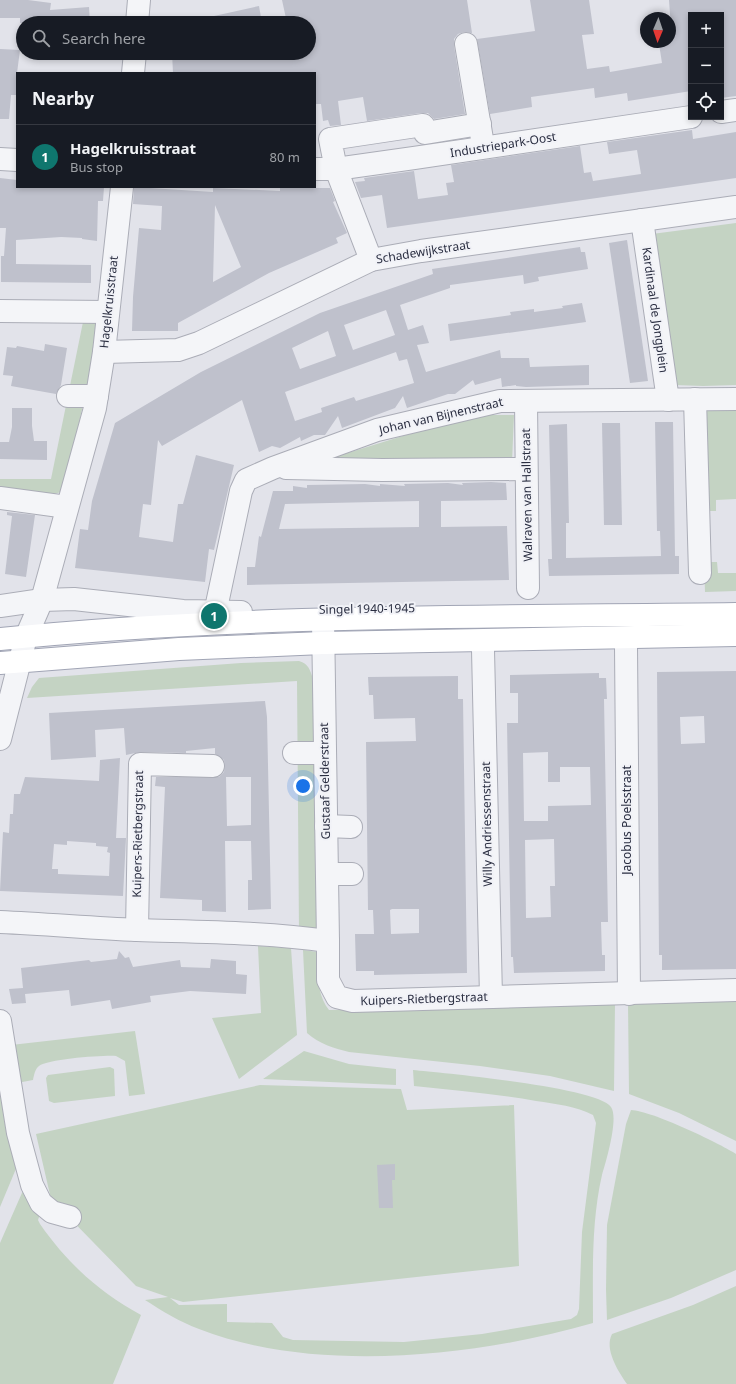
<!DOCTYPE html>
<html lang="en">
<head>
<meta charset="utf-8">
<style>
  :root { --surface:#171b24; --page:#242831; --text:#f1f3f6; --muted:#9ea1a6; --line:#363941; --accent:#0f766e }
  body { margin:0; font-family:"Noto Sans",sans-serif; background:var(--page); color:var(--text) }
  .controls { position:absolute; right:12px; top:12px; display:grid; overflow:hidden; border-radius:0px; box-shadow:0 2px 6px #0003 }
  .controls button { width:36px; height:36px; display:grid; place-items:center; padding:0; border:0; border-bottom:1px solid var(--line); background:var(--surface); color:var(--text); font:20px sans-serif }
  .compass { position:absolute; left:640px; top:12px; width:36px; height:36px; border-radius:50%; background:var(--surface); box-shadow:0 2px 6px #0003; rotate:182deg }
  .you { position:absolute; left:303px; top:786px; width:14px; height:14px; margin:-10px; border:3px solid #fff; border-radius:50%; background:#1a73e8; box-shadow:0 0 0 6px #1a73e833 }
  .badge { display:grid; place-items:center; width:26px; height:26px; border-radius:50%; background:var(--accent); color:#fff; font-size:13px; font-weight:700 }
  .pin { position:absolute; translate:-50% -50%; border:2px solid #fff; box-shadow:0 1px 4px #0006 }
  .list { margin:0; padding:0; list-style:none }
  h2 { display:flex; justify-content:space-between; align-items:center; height:52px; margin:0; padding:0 16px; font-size:17px }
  h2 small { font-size:13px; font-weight:400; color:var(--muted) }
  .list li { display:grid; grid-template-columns:26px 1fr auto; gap:12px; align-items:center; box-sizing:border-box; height:64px; padding:0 16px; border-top:1px solid var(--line) }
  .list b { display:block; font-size:15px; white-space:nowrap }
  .list p { margin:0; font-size:13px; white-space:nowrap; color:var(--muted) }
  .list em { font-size:13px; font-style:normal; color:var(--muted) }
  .icon { flex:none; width:22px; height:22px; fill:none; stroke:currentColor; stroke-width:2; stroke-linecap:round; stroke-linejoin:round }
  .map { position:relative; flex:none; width:736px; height:1384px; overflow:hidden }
  .search { position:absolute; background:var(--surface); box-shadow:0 2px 6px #0003; left:16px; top:16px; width:300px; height:44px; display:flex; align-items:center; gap:10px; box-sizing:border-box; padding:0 14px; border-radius:22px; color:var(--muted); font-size:15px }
  .panel { position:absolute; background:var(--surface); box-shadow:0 2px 6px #0003; left:16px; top:72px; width:300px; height:116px; border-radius:0px }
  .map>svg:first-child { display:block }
</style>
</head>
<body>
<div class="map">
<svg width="736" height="1384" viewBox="0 0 736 1384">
  <rect width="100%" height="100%" fill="#e2e3ea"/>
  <!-- green -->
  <g fill="#c4d3c3">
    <polygon points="736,223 736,385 703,386 675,385 652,234"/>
    <path d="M 83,322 L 97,322 C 90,380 77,436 61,492 L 51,495 L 0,495 L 0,479 L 51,479 Z"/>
    <polygon points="736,407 736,499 716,500 716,511 705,511 706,413 709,409"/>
    <polygon points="459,415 514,415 512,462 302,467 458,419"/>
    <polygon points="704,562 717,562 718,573 736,573 736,591 705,592"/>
    <path d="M 299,661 C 309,664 310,670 313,679 L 318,937 L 299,933 L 297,681 L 27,698 L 32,687 L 39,678 L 241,663 Z"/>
    <polygon points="258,946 291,948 297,1035 239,1079 212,1018 261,1013"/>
    <path d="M 303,950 L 318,952 C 318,973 316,993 329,1010 L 615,1004 L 614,1091 L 550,1076 L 480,1066 L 349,1052 C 334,1048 319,1044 307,1033 Z"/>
    <polygon points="736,1001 736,1141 679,1113 629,1094 628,1003"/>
    <path d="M 135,1031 L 145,1094 L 129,1096 L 125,1061 L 116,1056 C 104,1055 48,1059 39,1066 C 35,1069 34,1075 33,1080 L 17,1083 L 11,1045 Z"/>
    <polygon points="304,1051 349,1064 396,1069 396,1085 263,1079"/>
    <polygon points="0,1061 18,1164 0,1207"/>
    <polygon points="110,1067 114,1069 115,1096 54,1103 49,1101 46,1078 48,1075"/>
    <path d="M 413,1070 C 443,1073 598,1087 611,1107 C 619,1118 606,1162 602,1175 C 591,1223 593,1274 593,1323 C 476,1357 315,1374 199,1329 C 180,1322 162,1311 145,1300 L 168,1297 L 136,1286 L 51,1199 L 36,1134 L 260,1085 L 401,1089 L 407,1110 L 514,1105 L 519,1266 L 183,1302 L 170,1298 L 179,1305 L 227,1304 L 227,1322 L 272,1323 L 283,1337 L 293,1340 L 404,1342 L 482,1334 L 571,1319 L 577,1315 L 579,1309 L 582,1232 L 596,1123 L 593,1115 C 576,1106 556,1104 536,1101 C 496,1094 455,1090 414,1086 Z"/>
    <path d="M 631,1110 C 652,1111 717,1142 736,1154 L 736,1270 L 671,1298 L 607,1320 L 606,1290 L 607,1225 L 626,1124 Z"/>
    <path d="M 25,1186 L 40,1214 L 38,1220 L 40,1224 C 67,1263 99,1292 141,1315 L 113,1384 L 0,1384 L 0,1243 Z"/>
    <path d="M 736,1286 L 736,1384 L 627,1384 C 618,1371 604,1349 612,1334 L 693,1305 Z"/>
  </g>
  <!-- building -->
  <g fill="#bfc1cc" fill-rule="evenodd">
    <polygon points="0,0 28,0 51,3 50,10 89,7 90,23 20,23 20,18 0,18"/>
    <polygon points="282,0 467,0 472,33 464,32 458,34 454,39 454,46 465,114 434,119 428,113 421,113 367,121 363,97 338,101 341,125 330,126 328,120 323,121 321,104 315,104 315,73 173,73 172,53 224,53 223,55 299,57 299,53 309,53 309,23 287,23"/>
    <polygon points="530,0 589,0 594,34 582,35 587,69 609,66 610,72 662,63 659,44 672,42 669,0 736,0 736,96 721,98 721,15 691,15 691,91 628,101 627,93 595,98 594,88 531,97 532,107 490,114 477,39 535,31"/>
    <polygon points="259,6 262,23 206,23 205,18"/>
    <polygon points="0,49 20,50 17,73 17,95 11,95 9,119 0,119"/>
    <polygon points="692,130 693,139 736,132 736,178 387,228 382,195 361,198 355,182 365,181 364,178 414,171 418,199 448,195 446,183 454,182 451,165 580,146 584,173 591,172 593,181 641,174 637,150 609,154 607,142"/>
    <polygon points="0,178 17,180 17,187 104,187 103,201 98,201 97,241 82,239 82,238 61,237 16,240 16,264 91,265 91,283 1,282 1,256 4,256 6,228 0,228"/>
    <path d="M 134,187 L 213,192 L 213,188 L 280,191 L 280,188 L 330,188 L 335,201 L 333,202 L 347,233 L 336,238 L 338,243 L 269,273 L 178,323 L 178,331 L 132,331 L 133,297 L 139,228 L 161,230 L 162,206 L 133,204 ZM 215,205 L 241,267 L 213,282 Z"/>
    <polygon points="627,240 648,381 630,383 609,243"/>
    <path d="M 580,247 L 581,252 L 585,252 L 588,269 L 538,277 L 539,281 L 524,284 L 523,275 L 450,285 L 450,288 L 400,305 L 408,330 L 423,325 L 429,343 L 417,345 L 426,372 L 500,350 L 501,358 L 529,358 L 530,367 L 589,365 L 589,385 L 526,387 L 516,386 L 516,385 L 502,387 L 501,378 L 475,385 L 473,380 L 455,394 L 448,394 L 407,408 L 403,396 L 395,408 L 342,428 L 338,416 L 325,435 L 314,435 L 301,441 L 300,437 L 280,448 L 272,446 L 259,452 L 242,400 L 162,446 L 158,440 L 151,505 L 143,504 L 139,537 L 173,542 L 178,504 L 183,504 L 196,455 L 234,465 L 214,550 L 209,549 L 205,582 L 75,568 L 80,529 L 88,530 L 92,501 L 115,423 L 201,372 L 320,313 L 433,274 L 432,269 ZM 386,310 L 395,335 L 353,350 L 344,325 ZM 328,331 L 336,356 L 300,369 L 292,348 ZM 396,352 L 399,361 L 407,359 L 414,383 L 356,401 L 354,397 L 321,408 L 322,412 L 295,421 L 285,392 Z"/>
    <polygon points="582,303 586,322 450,341 448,324 511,315 510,312 534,309 534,312 563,308 562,306"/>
    <polygon points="45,344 67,348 61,385 56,394 11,386 13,376 3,375 7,347 16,348 17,346 44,351"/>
    <polygon points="12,408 32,408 32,426 34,441 47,441 47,460 0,459 0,442 9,442 12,427"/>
    <polygon points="655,422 673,422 675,556 679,556 679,574 549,576 548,559 552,559 549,425 567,424 569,523 566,523 566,558 661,556 660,531 657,531"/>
    <polygon points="602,423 620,423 622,525 604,525"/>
    <path d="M 491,482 L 506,483 L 507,500 L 441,501 L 441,527 L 507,526 L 509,580 L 247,585 L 247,567 L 255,567 L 259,536 L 261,537 L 273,491 L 293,491 L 293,486 L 307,488 L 307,485 L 365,484 L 380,486 L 380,484 L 405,486 L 404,484 L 448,483 L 463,485 L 462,483 ZM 419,501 L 419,527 L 279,529 L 285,504 Z"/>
    <polygon points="7,512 35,515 26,577 5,574 12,516 7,515"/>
    <path d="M 736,671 L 736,969 L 662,970 L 662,955 L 659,955 L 657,672 ZM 704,716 L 705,743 L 681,744 L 680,717 Z"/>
    <path d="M 599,673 L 599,678 L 606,678 L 607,699 L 604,699 L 608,922 L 601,922 L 602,955 L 605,955 L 605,971 L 514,973 L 513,957 L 511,957 L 507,723 L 518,723 L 518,693 L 510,693 L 510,675 ZM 548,752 L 548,782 L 560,782 L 560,767 L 590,767 L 591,805 L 548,806 L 548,821 L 524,821 L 523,753 ZM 554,839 L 555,886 L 550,886 L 551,917 L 526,918 L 525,840 Z"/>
    <path d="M 458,676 L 458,699 L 463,699 L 467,973 L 374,975 L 374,971 L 356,971 L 355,934 L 374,934 L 373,910 L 368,910 L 366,742 L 416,741 L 415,718 L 374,719 L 373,695 L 369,695 L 368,677 ZM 392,909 L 419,909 L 419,933 L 391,934 L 390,910 Z"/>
    <path d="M 265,701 L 267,717 L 271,909 L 248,910 L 248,880 L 252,880 L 251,841 L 225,841 L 226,912 L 202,911 L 202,900 L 160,898 L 165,787 L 155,786 L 156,777 L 219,777 L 224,772 L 225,766 L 224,760 L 215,754 L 215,748 L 186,751 L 186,753 L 140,752 L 126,755 L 124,728 L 95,730 L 96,757 L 51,760 L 49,713 ZM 226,777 L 251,777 L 251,825 L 227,826 Z"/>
    <path d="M 120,758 L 116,838 L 126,838 L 123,896 L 0,891 L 3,832 L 9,833 L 10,814 L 13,814 L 14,794 L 20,794 L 25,777 L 99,781 L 100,760 ZM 67,841 L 96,843 L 96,846 L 108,847 L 107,852 L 110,853 L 109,876 L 58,874 L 58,869 L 52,869 L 54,844 L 67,845 Z"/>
    <polygon points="119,951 125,958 129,957 133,967 180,960 181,967 210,968 211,959 236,961 236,974 247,975 246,994 190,991 150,996 151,1002 112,1009 110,1000 71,1006 69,990 25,994 26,1003 12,1004 9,989 23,988 21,968 89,960 91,962 117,959"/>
    <polygon points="395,1164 395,1180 392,1180 393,1208 379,1208 377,1165"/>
  </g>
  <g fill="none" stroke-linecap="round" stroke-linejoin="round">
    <defs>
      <g id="minor">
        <polyline points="137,23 139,0"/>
        <polyline points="466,44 482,139"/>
        <polyline points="133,73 135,53"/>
        <polyline points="721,112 736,110"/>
        <polyline points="0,159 17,160"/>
        <polyline points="315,169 336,169 414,158 691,117"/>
        <polyline points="642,220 668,400"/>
        <polyline points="371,260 336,169 330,139 423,125 425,133 480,124"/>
        <polyline points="0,311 108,312"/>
        <polyline points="104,352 178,350 199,343 371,260 421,251 736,207"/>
        <polyline points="68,396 97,396"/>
        <polyline points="695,399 700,573"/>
        <polyline points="526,401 528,588"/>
        <polyline points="286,468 382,470 526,469"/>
        <polyline points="0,498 67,507"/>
        <polyline points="0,606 42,600 74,599 183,611 241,612"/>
        <polyline points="215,613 241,491 246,480 273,468 377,430 500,401 736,399"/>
        <polyline points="323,620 328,941"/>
        <polyline points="626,647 629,994"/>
        <polyline points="483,650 491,997"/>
        <polyline points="0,739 26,637 42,600 95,408 104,352 122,187"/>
        <polyline points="294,753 325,753"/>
        <polyline points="326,826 351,827"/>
        <polyline points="327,874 352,874"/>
        <path d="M 0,922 C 46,924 91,928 137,930 C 201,932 264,932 328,941 L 328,980 L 337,997 L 353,1001 L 736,990"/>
        <polyline points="137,930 140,764 213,766"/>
        <polyline points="0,1021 18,1133 32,1185 41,1203 52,1212 70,1217"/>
      </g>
      <g id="major">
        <path d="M 0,639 C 244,614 491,617 736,614"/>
        <polyline points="0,663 179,649 323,643 736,635"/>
      </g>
    </defs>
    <!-- minor casing -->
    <use href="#minor" stroke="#abadb7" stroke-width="24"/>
    <!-- major casing -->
    <use href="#major" stroke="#a1a5b5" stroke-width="24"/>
    <!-- minor -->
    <use href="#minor" stroke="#f4f5f8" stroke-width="22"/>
    <!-- major -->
    <use href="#major" stroke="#fff" stroke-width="22"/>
  </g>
  <g text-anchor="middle" stroke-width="4" stroke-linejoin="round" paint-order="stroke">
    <!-- street labels -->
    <g font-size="12" fill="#2a2e41" stroke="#f1f2f7">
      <text transform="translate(503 145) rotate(-9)" y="4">Industriepark-Oost</text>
      <text transform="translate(423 252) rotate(-9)" y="4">Schadewijkstraat</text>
      <text transform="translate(109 302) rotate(-84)" y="4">Hagelkruisstraat</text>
      <text transform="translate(655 310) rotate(82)" y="4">Kardinaal de Jongplein</text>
      <text transform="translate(441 416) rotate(-13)" y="4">Johan van Bijnenstraat</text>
      <text transform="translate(527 495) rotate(-91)" y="4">Walraven van Hallstraat</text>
      <text transform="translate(367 609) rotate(-1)" y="4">Singel 1940-1945</text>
      <text transform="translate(325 781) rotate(-91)" y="4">Gustaaf Gelderstraat</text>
      <text transform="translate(627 820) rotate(-90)" y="4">Jacobus Poelsstraat</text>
      <text transform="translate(487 824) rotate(-91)" y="4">Willy Andriessenstraat</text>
      <text transform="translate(138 834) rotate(-89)" y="4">Kuipers-Rietbergstraat</text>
      <text transform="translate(424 999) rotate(-2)" y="4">Kuipers-Rietbergstraat</text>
    </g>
  </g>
</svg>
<div class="controls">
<button>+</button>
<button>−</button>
<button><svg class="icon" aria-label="locate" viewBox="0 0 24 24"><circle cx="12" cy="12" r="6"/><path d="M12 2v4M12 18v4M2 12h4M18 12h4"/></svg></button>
</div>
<svg class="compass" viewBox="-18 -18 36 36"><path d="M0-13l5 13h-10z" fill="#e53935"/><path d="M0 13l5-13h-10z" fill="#9ea1a6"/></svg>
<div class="you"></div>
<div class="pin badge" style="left:214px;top:616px">1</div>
<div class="search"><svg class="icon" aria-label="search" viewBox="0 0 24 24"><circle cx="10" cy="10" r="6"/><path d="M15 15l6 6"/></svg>Search here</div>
<section class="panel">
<h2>Nearby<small></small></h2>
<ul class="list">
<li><span class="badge">1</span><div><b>Hagelkruisstraat</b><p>Bus stop</p></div><em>80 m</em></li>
</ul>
</section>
</div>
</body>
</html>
